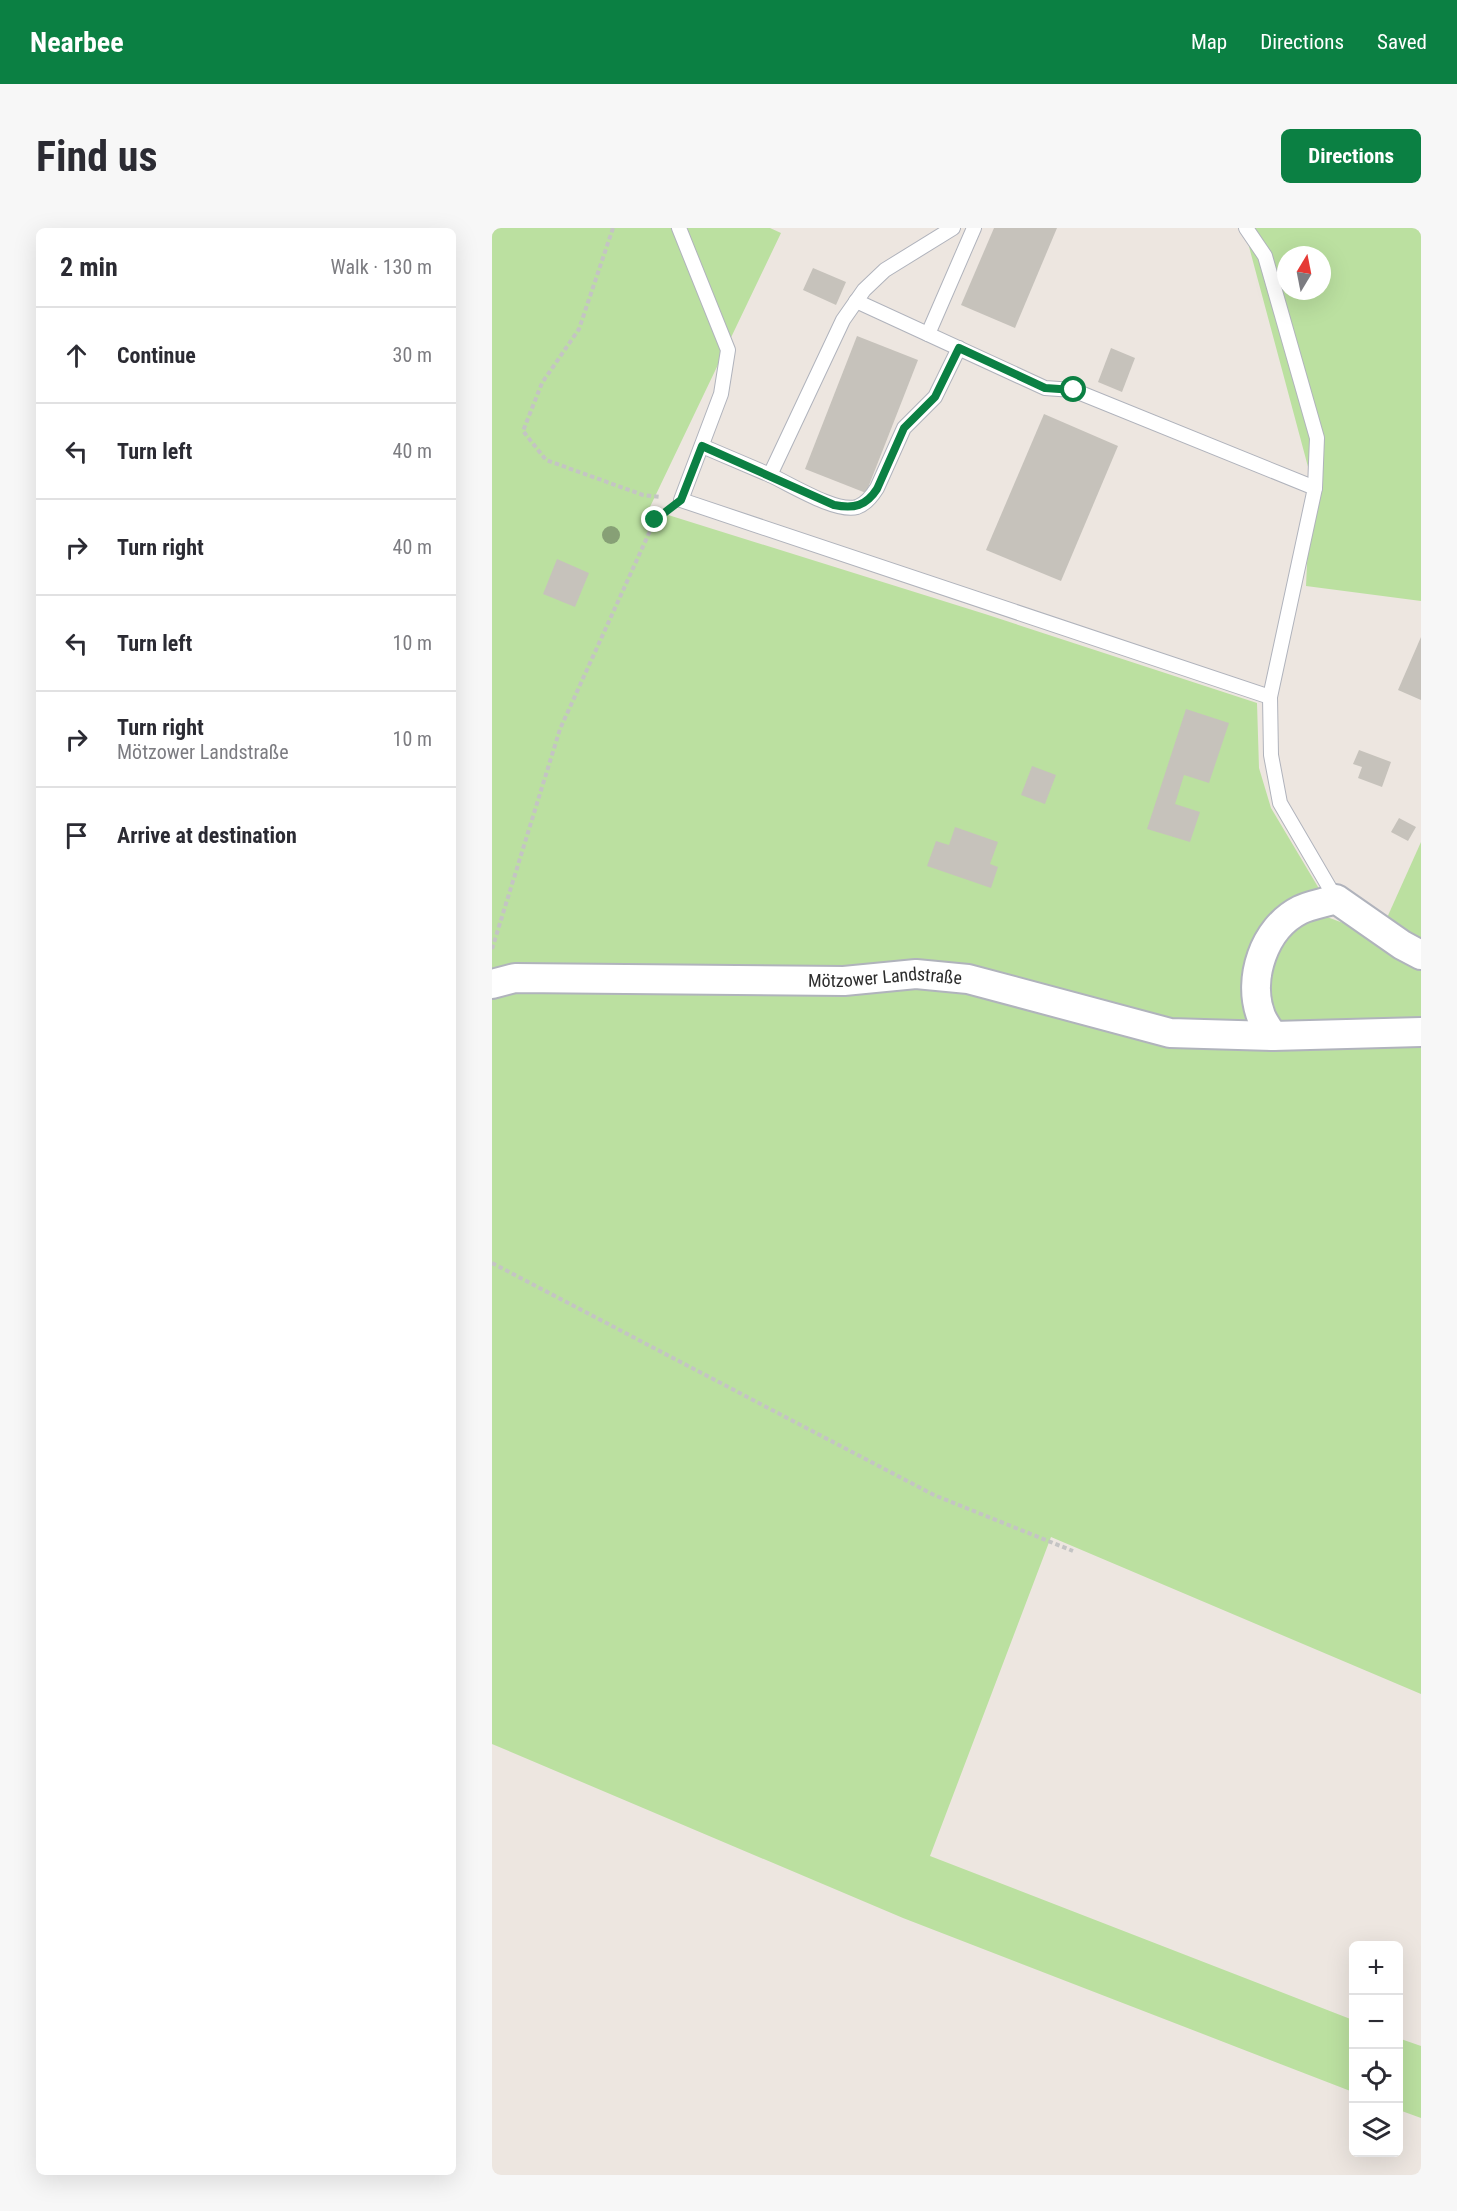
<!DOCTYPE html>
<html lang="en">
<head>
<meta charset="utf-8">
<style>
  :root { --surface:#fff; --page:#f7f7f7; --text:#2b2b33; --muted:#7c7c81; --line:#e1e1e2; --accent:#0b8043 }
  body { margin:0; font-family:"Roboto Condensed",sans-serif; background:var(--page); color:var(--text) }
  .controls { position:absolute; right:18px; bottom:18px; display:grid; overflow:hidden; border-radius:9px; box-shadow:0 6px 24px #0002 }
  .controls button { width:54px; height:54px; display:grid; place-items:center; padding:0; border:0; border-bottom:2px solid var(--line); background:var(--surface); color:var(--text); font:30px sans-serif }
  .compass { position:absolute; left:785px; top:18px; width:54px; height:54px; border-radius:50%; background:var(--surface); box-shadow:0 6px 24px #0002; rotate:10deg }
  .stop { position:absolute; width:18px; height:18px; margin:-14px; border:4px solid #0b8043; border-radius:50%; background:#fff }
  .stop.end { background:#0b8043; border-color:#fff; box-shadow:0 2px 6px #0008 }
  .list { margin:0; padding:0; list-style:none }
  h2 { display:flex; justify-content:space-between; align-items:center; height:78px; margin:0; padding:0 24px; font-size:26px }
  h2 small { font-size:20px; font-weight:400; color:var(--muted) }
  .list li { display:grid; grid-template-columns:39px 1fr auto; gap:18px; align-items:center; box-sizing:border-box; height:96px; padding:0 24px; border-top:2px solid var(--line) }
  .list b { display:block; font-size:22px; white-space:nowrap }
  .list p { margin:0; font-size:20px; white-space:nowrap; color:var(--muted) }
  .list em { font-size:20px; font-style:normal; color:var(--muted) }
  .icon { flex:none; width:33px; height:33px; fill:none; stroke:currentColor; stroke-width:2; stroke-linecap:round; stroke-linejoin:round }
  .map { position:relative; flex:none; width:929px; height:1947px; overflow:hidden; border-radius:9px }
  header { display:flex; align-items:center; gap:36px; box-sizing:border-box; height:84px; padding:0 30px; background:var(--accent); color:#fff }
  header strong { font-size:28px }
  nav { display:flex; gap:33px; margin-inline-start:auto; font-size:21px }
  .intro { display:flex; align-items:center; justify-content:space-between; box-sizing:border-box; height:144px; padding:0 36px }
  h1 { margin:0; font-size:42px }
  .button { padding:15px 27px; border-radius:9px; background:var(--accent); color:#fff; font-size:21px; font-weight:700 }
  main { display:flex; gap:36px; padding:0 36px }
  aside { flex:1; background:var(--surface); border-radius:9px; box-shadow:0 6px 24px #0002 }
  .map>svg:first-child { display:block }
</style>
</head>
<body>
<header>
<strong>Nearbee</strong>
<nav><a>Map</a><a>Directions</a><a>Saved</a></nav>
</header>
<div class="intro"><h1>Find us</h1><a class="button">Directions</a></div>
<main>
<aside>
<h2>2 min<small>Walk · 130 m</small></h2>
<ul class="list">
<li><svg class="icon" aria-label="ahead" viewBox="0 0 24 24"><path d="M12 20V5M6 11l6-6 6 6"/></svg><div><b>Continue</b></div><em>30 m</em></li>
<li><svg class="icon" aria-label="left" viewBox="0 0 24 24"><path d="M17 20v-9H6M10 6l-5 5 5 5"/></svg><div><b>Turn left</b></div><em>40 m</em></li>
<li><svg class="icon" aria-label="right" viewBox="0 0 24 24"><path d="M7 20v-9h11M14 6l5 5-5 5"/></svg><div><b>Turn right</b></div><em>40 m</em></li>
<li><svg class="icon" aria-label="left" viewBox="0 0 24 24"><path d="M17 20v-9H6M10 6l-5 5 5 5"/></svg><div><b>Turn left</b></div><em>10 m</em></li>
<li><svg class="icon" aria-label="right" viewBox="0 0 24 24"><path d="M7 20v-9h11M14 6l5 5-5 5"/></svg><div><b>Turn right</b><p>Mötzower Landstraße</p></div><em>10 m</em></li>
<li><svg class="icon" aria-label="arrive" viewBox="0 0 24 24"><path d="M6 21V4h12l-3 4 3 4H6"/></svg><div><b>Arrive at destination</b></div></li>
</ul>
</aside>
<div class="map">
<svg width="929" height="1947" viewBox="0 0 929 1947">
  <rect width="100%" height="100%" fill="#ede6e0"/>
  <!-- green -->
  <g fill="#bbe0a0" fill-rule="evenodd">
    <polygon points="0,0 278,0 289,5 157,281 493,386 765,475 767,540 779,580 829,664 773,694 754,730 752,763 756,792 929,815 929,1466 559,1309 438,1628 861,1792 861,1864 411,1690 0,1516"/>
    <path d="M 752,0 L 929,0 L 929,373 L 814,358 L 819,250 ZM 794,27 L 830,27 L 830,63 L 794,63 Z"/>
    <polygon points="929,614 929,717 894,692"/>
    <path d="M 835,689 L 862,699 L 905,730 L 929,743 L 929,796 L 788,795 C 783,785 778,775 776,763 C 772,740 790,705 811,694 C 818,691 827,691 835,689 Z"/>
    <polygon points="906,1810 929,1818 929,1890 907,1882"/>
  </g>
  <!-- building -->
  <g fill="#c6c2bb">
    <polygon points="502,0 565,0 523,100 469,77"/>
    <polygon points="321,40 354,54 344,77 311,62"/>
    <polygon points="365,108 426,132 374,265 313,241"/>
    <polygon points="619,120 643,130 630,164 606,154"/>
    <polygon points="552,186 626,218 569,353 494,322"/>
    <polygon points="65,331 97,345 83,379 51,366"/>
    <polygon points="929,409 929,472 906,462"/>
    <polygon points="694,481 737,495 717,555 692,547 683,576 708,584 698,614 655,601"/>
    <polygon points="867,522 899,534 890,559 866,550 870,539 861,536"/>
    <polygon points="540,538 564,547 553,576 529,567"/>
    <polygon points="907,590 924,599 916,613 899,604"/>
    <polygon points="463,599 506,614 498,636 506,639 499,660 435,638 444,613 457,617"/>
  </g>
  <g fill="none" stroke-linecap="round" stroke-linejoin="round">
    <defs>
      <g id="service">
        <polyline points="187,0 236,122 229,166 189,272 778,469"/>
        <polyline points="754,0 773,28 825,210 823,260"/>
        <polyline points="364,73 553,160 581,162 823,260 778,469 779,527 788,575 844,671"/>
        <polyline points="436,106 482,0"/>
        <polyline points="210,218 278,247 351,92 372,62 393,42 461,0"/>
        <path d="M 278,247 C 298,256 344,285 365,279 C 374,276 380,268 385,260 L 412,200 L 443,169 L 467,120"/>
      </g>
      <g id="minor">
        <path d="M 929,727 L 910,717 L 844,671 C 832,675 818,677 808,682 C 772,700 755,751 769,788 C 772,795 777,802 781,808 L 929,804"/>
        <path id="s1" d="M 0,756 L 23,750 L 352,753 L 424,746 L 476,751 L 678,805 L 781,808"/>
      </g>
    </defs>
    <!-- service casing -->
    <use href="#service" stroke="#b0b3bc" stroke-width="16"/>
    <!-- minor casing -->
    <use href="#minor" stroke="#b0b3bc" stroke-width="32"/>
    <!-- path -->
    <g stroke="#c4c4c4" stroke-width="4" stroke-dasharray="4.5 3" stroke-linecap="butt">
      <polyline points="121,0 87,101 50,155 31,203 54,232 151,267 168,269"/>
      <polyline points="0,721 68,501 163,292 174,284"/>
      <polyline points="0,1035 442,1267 581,1323"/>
    </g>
    <!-- service -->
    <use href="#service" stroke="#fff" stroke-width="14"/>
    <!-- minor -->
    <use href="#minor" stroke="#fff" stroke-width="28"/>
  </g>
  <!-- trees -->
  <circle fill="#87a076" cx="119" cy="307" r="9"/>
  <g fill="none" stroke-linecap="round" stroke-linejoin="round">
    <!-- route -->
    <path stroke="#0b8043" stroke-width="8" d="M 163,292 L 189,272 L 210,218 L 342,277 C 362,281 374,278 385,261 L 412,200 L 443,169 L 467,120 L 553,160 L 582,162"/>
  </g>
  <g text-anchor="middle" stroke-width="4.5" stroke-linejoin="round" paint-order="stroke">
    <!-- street labels -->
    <g font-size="18" fill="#2d2d2d" stroke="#fff">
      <text dy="6" stroke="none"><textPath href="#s1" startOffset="394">Mötzower Landstraße</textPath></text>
    </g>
  </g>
</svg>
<div class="controls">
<button>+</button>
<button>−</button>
<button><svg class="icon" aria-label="locate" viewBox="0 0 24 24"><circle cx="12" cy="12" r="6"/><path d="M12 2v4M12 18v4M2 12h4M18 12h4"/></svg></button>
<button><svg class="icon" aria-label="layers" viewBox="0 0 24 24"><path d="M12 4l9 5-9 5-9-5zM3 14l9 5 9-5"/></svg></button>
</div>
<svg class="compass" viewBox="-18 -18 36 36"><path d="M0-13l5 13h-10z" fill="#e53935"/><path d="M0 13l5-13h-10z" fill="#7c7c81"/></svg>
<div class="stop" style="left:582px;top:162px"></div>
<div class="stop end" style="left:163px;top:292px"></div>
</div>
</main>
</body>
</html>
